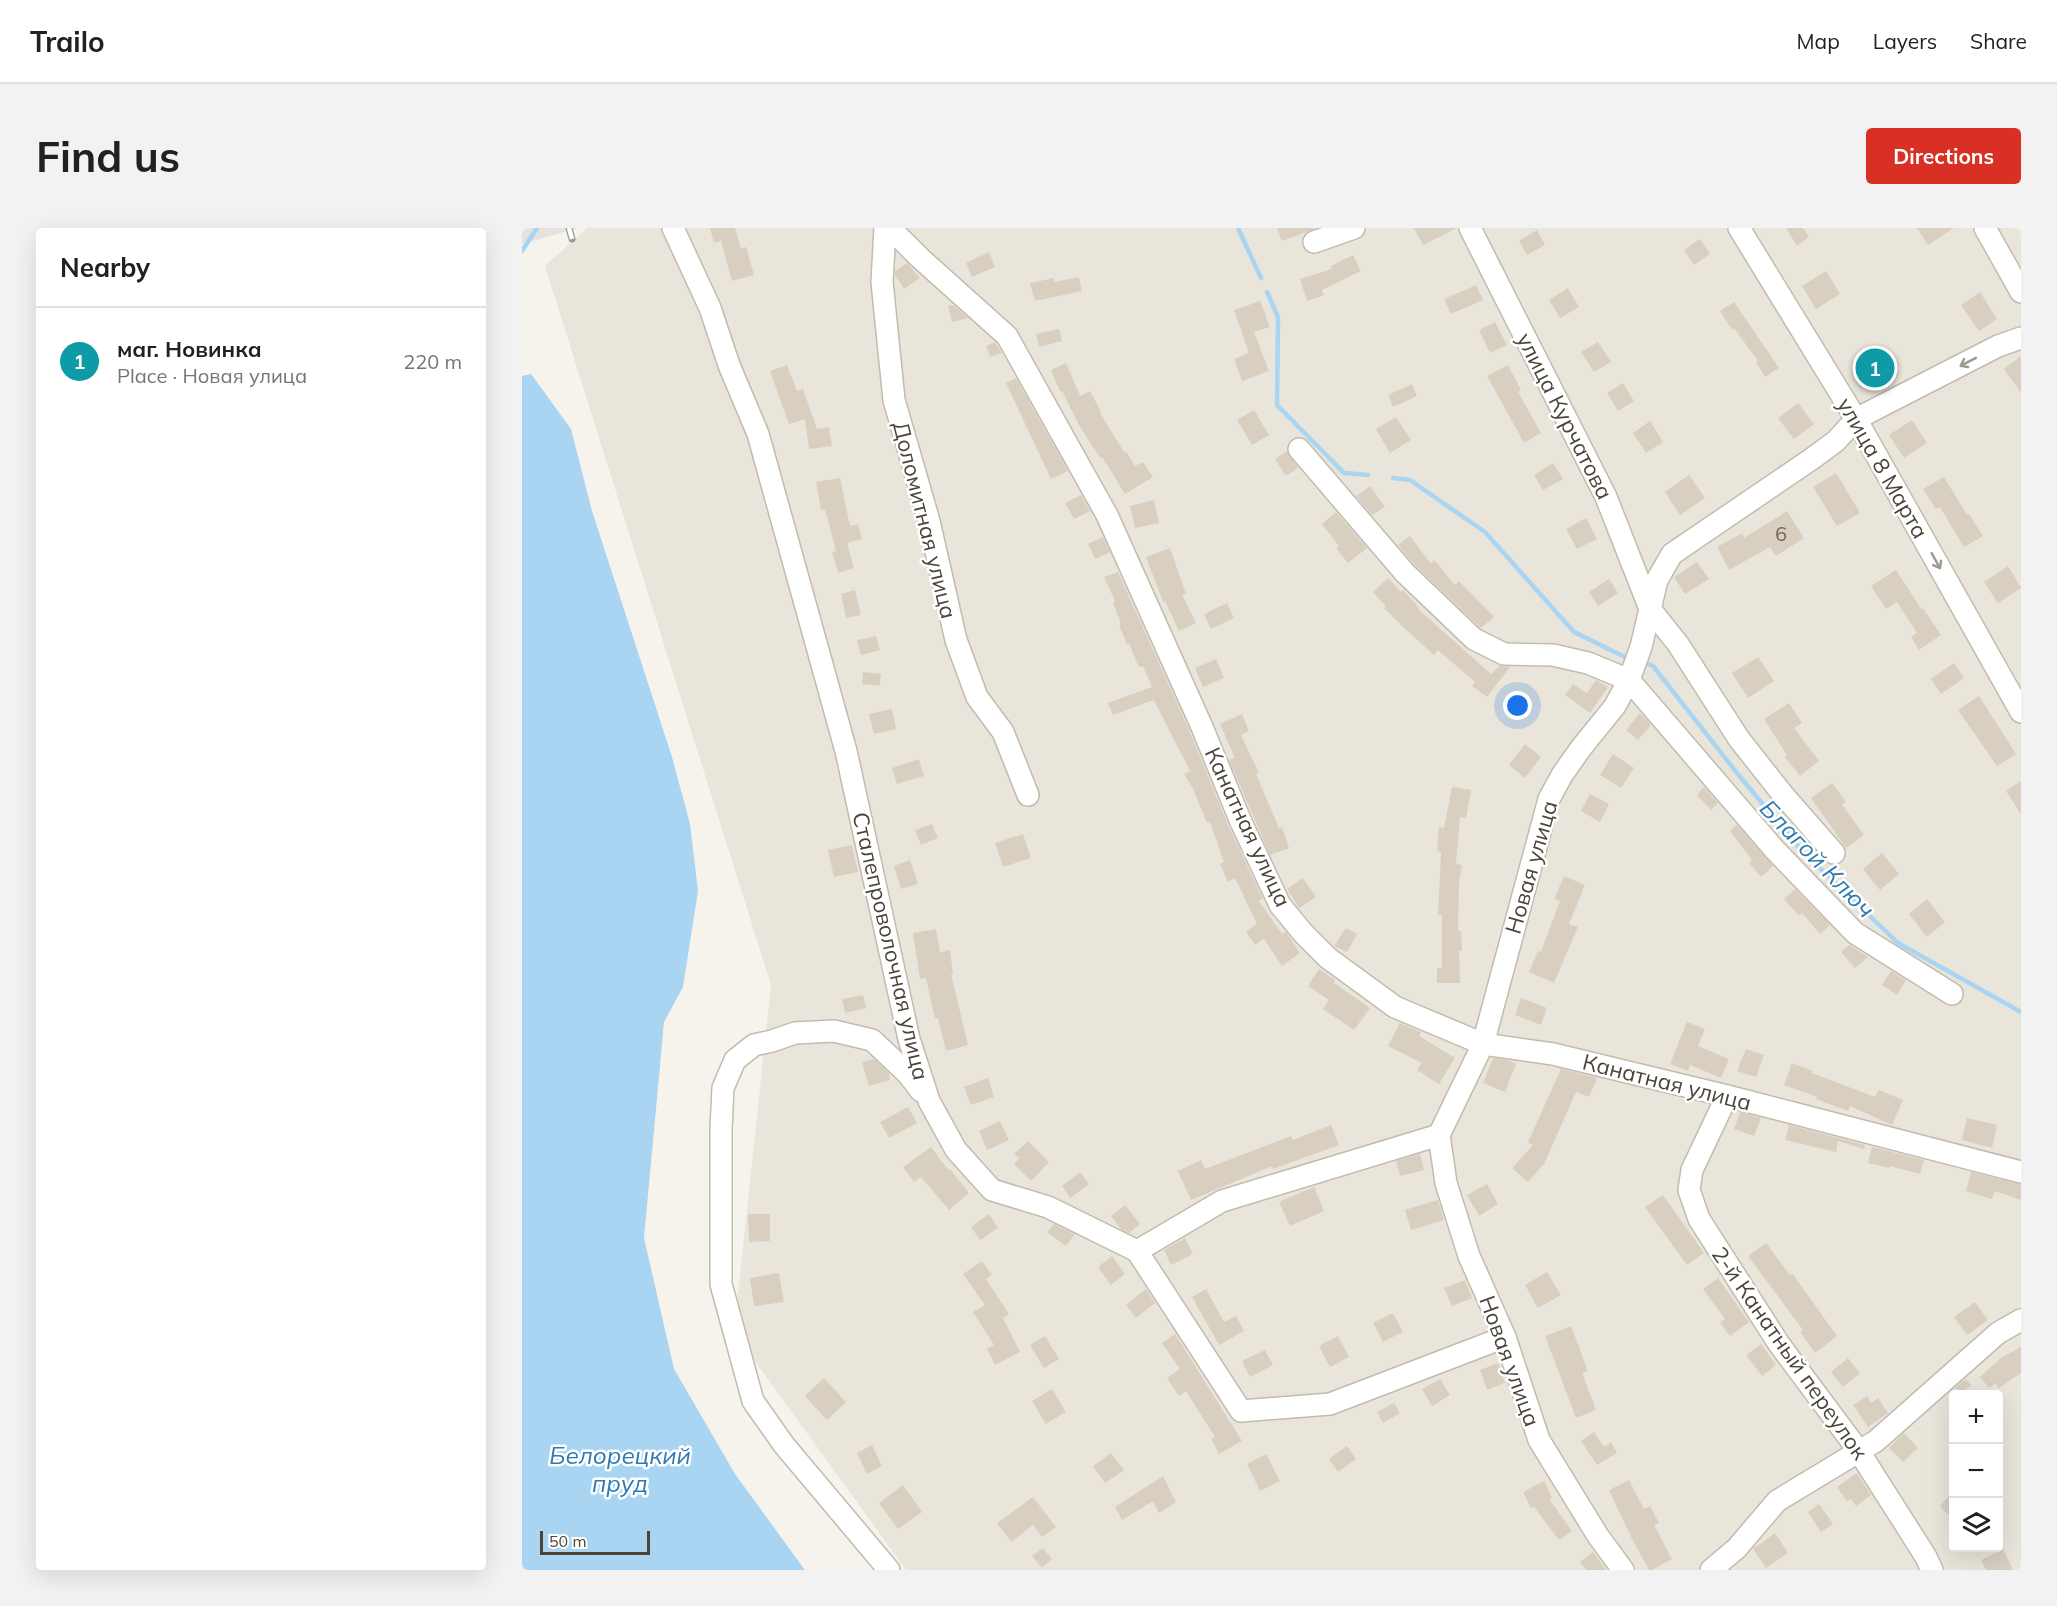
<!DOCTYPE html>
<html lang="en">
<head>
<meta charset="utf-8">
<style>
  :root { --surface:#fff; --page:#f2f2f2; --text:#202124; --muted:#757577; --line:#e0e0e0; --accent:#d93025 }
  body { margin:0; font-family:Mulish,sans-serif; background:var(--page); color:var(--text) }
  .controls { position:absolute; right:18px; bottom:18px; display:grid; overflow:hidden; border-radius:6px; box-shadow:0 6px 24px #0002 }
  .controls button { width:54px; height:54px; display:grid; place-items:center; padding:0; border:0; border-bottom:2px solid var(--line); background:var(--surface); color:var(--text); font:30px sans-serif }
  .scale { position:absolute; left:18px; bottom:15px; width:110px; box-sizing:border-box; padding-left:6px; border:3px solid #4b4439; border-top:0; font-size:16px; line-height:21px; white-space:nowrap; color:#4b4439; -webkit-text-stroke:4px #fff; paint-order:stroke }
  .you { position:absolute; left:996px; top:478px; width:21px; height:21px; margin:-15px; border:4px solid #fff; border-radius:50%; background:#1a73e8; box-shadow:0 0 0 9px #1a73e833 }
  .badge { display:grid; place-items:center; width:39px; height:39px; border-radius:50%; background:var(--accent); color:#fff; font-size:20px; font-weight:700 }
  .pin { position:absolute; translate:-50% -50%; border:3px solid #fff; box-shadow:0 2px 6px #0006 }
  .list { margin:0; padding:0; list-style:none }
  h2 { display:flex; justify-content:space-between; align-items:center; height:78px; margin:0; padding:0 24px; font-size:26px }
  h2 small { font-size:20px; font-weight:400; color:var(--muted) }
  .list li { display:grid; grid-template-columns:39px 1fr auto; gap:18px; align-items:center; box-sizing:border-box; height:108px; padding:0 24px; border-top:2px solid var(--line) }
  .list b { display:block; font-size:22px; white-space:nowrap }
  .list p { margin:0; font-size:20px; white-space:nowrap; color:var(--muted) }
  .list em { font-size:20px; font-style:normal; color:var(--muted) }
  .icon { flex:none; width:33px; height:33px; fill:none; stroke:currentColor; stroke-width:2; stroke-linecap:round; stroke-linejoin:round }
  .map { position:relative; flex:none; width:1499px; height:1342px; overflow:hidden; border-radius:6px }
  header { display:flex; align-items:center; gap:36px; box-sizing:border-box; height:84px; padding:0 30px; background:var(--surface); border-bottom:2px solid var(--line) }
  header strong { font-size:28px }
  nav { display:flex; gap:33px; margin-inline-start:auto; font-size:21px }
  .intro { display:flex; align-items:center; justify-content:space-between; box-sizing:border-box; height:144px; padding:0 36px }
  h1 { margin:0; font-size:42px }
  .button { padding:15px 27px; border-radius:6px; background:var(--accent); color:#fff; font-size:21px; font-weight:700 }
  main { display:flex; gap:36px; padding:0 36px }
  aside { flex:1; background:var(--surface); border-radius:6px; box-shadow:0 6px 24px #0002 }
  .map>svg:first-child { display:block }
</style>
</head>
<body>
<header>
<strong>Trailo</strong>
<nav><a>Map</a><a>Layers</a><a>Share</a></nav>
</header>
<div class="intro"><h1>Find us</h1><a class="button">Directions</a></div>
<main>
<aside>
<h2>Nearby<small></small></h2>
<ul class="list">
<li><span class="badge" style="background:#0f9aa8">1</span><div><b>маг. Новинка</b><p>Place · Новая улица</p></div><em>220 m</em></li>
</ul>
</aside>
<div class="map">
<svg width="1499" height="1342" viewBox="0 0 1499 1342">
  <rect width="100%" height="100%" fill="#f6f3ec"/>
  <!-- residential -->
  <path fill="#eae5da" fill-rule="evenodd" d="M 65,0 L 1499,0 L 1499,1342 L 384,1342 L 212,1104 L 249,757 L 23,38 ZM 1432,1166 L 1476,1166 L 1476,1320 L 1432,1320 Z"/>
  <!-- industrial -->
  <polygon fill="#e6e2dd" points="0,0 57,0 0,16"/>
  <!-- water -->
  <polygon fill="#a9d4f2" points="9,146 49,201 70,283 150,529 168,596 176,663 161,759 142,794 122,1010 152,1141 213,1246 283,1342 0,1342 0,148"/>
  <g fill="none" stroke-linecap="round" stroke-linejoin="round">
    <!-- stream -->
    <g stroke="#a9d4f2" stroke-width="4.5">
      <polyline points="716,0 739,50"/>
      <polyline points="0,23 15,0"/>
      <polyline points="745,64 756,89 755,177 822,245 846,247"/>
      <polyline points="871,250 888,252 963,304 1052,404 1103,429"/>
      <polyline points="1126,436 1131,438 1215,545 1281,624 1376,715 1499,784"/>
    </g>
  </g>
  <!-- building -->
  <g fill="#d8cfc1">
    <polygon points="188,0 213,0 219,20 224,19 232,47 210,53 199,13 192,15"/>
    <polygon points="755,0 792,0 792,1 760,13"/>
    <polygon points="892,0 935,0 901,17"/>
    <polygon points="1264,0 1281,0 1287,9 1275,18"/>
    <polygon points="1395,0 1432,0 1406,17"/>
    <polygon points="1015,2 1023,17 1005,27 997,13"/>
    <polygon points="1178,11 1188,26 1172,37 1162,22"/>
    <polygon points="467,24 473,39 450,49 444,35"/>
    <polygon points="831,27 839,43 800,62 802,67 785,73 778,51 810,41 809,38"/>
    <polygon points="385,35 398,50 382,61 373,47 373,43"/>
    <polygon points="1304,43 1318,66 1294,81 1280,58"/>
    <polygon points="557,49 560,63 513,73 508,55 532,50 532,54"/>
    <polygon points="954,57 961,72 929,86 922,71"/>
    <polygon points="1046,60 1057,79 1038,90 1027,72"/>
    <polygon points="1458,64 1475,91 1457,103 1439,77"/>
    <polygon points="738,73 748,99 732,104 747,143 720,153 712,131 727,125 712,82"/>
    <polygon points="1212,74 1257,140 1243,149 1234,134 1236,133 1212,100 1210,102 1198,83"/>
    <polygon points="431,77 446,90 430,94 426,78"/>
    <polygon points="973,94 985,117 968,125 957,102"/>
    <polygon points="537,101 540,113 517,119 514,106"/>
    <polygon points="473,114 480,125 468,129 464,118"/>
    <polygon points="1076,114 1089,134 1072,144 1059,124"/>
    <polygon points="1499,128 1499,165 1482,141"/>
    <polygon points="1354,129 1365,144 1352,152 1342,137"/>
    <polygon points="544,135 558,168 568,163 579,184 578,185 602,224 604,223 613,238 621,234 631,249 603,266 580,229 578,230 557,197 540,163 538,163 529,142"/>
    <polygon points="265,137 275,163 281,161 295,201 307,199 310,218 287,221 283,191 267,196 248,143"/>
    <polygon points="986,137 999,162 996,164 1019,205 1002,215 965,148"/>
    <polygon points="494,150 546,243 529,251 484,155"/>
    <polygon points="1101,155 1112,173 1096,183 1085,165"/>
    <polygon points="890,156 895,168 871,179 866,167"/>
    <polygon points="1276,175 1292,196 1272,211 1256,190"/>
    <polygon points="732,182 747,207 730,217 715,192"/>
    <polygon points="874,189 889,212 868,225 854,201"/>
    <polygon points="1390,192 1405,215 1382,230 1367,207"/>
    <polygon points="1128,193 1141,214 1124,225 1111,205"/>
    <polygon points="765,223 776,240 764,248 753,231"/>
    <polygon points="1031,235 1041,251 1021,262 1012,247"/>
    <polygon points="1314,245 1338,285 1315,298 1291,259"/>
    <polygon points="1167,247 1183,270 1158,287 1143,264"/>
    <polygon points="1422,249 1445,287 1447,286 1461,308 1442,319 1418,279 1414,281 1401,261"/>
    <polygon points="318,250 328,298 336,296 340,311 325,315 332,340 316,345 310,324 314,323 303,281 299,282 294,254"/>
    <polygon points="848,258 863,279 850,287 834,268"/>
    <polygon points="559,267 568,283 552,291 543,275"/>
    <polygon points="632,272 637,295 613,300 608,278"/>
    <polygon points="1265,283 1282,310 1254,328 1248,319 1207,342 1195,319 1220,305 1222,310"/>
    <polygon points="814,284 845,320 826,335 814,320 817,318 800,296"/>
    <polygon points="1064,290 1075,311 1055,321 1044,301"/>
    <polygon points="888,308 909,336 912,332 933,357 937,353 972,389 959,400 894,338 876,317"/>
    <polygon points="581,309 588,324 573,331 566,316"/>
    <polygon points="648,320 664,366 660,367 674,395 657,403 643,373 641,374 624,329"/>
    <polygon points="1175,334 1187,351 1163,366 1152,349"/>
    <polygon points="1486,338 1499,360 1476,375 1462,354"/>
    <polygon points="1374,342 1400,382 1401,380 1419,407 1397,422 1389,409 1395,405 1375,374 1364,381 1349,358"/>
    <polygon points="596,344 668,504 707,599 741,671 737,673 759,705 760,706 764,704 778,725 760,738 742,711 733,717 724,704 735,696 713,650 706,654 698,636 702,634 688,594 685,595 671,561 662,546 668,543 632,472 591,487 586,475 630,459 621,438 617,439 607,416 605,416 597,397 599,396 591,374 593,373 582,349"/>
    <polygon points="866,350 879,364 881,362 897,380 896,381 969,446 977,438 988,439 965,469 950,458 953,454 916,422 912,427 880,398 862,380 864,378 851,364"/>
    <polygon points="1087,351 1096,365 1076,378 1067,364"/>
    <polygon points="333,362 339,387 324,390 319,366"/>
    <polygon points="705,375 712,390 689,401 682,386"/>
    <polygon points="354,408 358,422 339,427 335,412"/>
    <polygon points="1236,429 1252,453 1226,470 1210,445"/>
    <polygon points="694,431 702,450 681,459 673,440"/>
    <polygon points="1432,435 1442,450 1419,466 1409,451"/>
    <polygon points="341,444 359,446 358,458 340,456"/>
    <polygon points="1074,452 1086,459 1068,485 1043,467 1051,456 1065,465"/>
    <polygon points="1457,468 1494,526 1475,538 1436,482"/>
    <polygon points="1267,475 1280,495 1272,500 1297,533 1278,548 1263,529 1265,527 1242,491"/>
    <polygon points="370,481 374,501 352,506 347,486"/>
    <polygon points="1118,485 1129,497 1116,512 1104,502"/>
    <polygon points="720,486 727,503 719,507 737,545 734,546 757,600 760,599 767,620 748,627 707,532 713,530 698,496"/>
    <polygon points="1003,516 1019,529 1003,550 987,537"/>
    <polygon points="1091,526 1112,540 1099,560 1078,547"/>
    <polygon points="397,531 402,548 375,556 370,540"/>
    <polygon points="1499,553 1499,586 1484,563"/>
    <polygon points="1310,555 1324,574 1320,577 1342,607 1324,620 1289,570"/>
    <polygon points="930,559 949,562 944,590 938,589 934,636 940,637 937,655 936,703 939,703 940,723 937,723 938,755 915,755 915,740 920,740 920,687 916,687 919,624 915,623 917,599 922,600"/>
    <polygon points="1182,559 1196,575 1189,582 1175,567"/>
    <polygon points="1068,566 1087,576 1078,594 1059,583"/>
    <polygon points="410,596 416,610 399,617 393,602"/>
    <polygon points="1215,597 1251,638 1239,649 1227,635 1230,632 1208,603"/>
    <polygon points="501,606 509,630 481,639 473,615"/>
    <polygon points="330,617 336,644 312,649 306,622"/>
    <polygon points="1360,625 1377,646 1358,662 1341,641"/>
    <polygon points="388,632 396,656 379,661 372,638"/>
    <polygon points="1042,648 1063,657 1047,696 1056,699 1032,755 1007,744 1016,723 1019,724 1038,673 1032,671"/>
    <polygon points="781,650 794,669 777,680 765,661"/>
    <polygon points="1273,661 1308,697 1298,706 1280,685 1277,688 1262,671"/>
    <polygon points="1405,671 1423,694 1405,709 1387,686"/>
    <polygon points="824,700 835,706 825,724 812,718"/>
    <polygon points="414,701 418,724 428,722 431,746 429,746 446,817 424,823 416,790 413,791 404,750 398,751 391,705"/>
    <polygon points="1327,717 1346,729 1333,740 1319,724"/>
    <polygon points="797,741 813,752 812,755 848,780 832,802 801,781 807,772 786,758"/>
    <polygon points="1369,743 1384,752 1375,767 1360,757"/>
    <polygon points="341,767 344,780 323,785 320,771"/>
    <polygon points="999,770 1025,780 1019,797 993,787"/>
    <polygon points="1165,794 1183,801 1176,818 1207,831 1199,850 1168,837 1166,843 1148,836"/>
    <polygon points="878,795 899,804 897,808 933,830 917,856 895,842 900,835 866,818"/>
    <polygon points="1224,821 1242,827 1234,849 1215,843"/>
    <polygon points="971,830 985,832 994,836 983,864 961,855"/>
    <polygon points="352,831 367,845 368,852 347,858 340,834"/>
    <polygon points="1270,835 1291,843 1290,845 1353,869 1357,862 1381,872 1370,897 1328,878 1326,883 1294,871 1295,869 1262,857"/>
    <polygon points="1039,841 1075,850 1067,869 1054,864 1022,936 1006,954 990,940 1011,917 1006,914"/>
    <polygon points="466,850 472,869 449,877 442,859"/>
    <polygon points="386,879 395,895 367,910 358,894"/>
    <polygon points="1218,884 1239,890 1232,908 1212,901"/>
    <polygon points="1445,890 1475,897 1470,920 1440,912"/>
    <polygon points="478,893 487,912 465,922 457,903"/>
    <polygon points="809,897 817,917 751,941 750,938 669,972 656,943 679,932 683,941 769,908 771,912"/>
    <polygon points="1267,897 1343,917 1342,921 1316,913 1314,924 1263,912"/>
    <polygon points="506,913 527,934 509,953 492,936 497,930 492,926"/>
    <polygon points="409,919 426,942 428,941 447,965 427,982 399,949 392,954 381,939"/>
    <polygon points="1350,919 1402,932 1398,946 1368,938 1368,940 1346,935"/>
    <polygon points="898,926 902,942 878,948 874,933"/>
    <polygon points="558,944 567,956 548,970 540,958"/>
    <polygon points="1449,944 1499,956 1499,972 1473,963 1470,971 1444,963"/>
    <polygon points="965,956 976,976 957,988 945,967"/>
    <polygon points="792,959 802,983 768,998 757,974"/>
    <polygon points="1141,967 1182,1025 1165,1037 1123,979"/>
    <polygon points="916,972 922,992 889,1002 883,982"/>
    <polygon points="603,977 618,996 607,1005 600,1002 589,988"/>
    <polygon points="226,986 248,986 248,1013 227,1014"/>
    <polygon points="467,986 476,1000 458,1012 449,999"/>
    <polygon points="532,996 553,1006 544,1018 525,1004"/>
    <polygon points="663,1010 671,1026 649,1037 642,1022"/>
    <polygon points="1244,1015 1268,1047 1270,1045 1315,1108 1293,1125 1278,1104 1281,1102 1226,1028"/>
    <polygon points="590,1028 603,1046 589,1057 576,1039"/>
    <polygon points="460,1033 470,1047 464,1051 487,1086 481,1090 498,1124 473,1137 465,1121 472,1117 451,1084 463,1077 441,1046"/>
    <polygon points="1025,1044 1039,1067 1016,1080 1003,1057"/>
    <polygon points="257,1045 262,1074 232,1078 228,1050"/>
    <polygon points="1196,1050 1227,1094 1208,1108 1198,1095 1203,1091 1181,1061"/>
    <polygon points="943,1052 950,1070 930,1078 922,1060"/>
    <polygon points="624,1061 633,1075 614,1090 604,1077"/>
    <polygon points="684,1061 702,1094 714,1088 722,1103 697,1117 670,1069"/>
    <polygon points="1453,1074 1466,1092 1445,1107 1432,1089"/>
    <polygon points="871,1085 881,1104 861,1114 851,1095"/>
    <polygon points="1049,1098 1066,1143 1060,1145 1074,1182 1054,1190 1023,1108"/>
    <polygon points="653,1106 720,1213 697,1226 689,1211 693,1209 664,1163 657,1168 645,1150 658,1141 640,1115"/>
    <polygon points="523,1108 537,1131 522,1140 508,1117"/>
    <polygon points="816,1108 827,1129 808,1139 797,1118"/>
    <polygon points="1239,1116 1254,1137 1240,1148 1224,1127"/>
    <polygon points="1499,1119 1499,1145 1477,1160 1473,1155 1467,1160 1458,1149 1479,1130"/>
    <polygon points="743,1122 751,1137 728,1149 720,1133"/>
    <polygon points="1326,1130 1338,1145 1321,1159 1309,1144"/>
    <polygon points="976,1135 983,1155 965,1162 958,1142"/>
    <polygon points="302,1150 324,1174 305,1192 283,1168"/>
    <polygon points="918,1151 928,1167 910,1178 900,1161"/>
    <polygon points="1444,1151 1449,1157 1439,1166 1433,1160"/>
    <polygon points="530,1161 544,1184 524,1196 510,1173"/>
    <polygon points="1345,1168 1349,1175 1356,1170 1366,1185 1346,1199 1331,1177"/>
    <polygon points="872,1175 878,1185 861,1195 855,1184"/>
    <polygon points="1072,1204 1082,1219 1089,1214 1095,1225 1075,1237 1059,1213"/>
    <polygon points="1382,1205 1396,1220 1381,1234 1367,1220"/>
    <polygon points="350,1217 360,1238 345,1246 335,1225"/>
    <polygon points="825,1218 834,1231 816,1244 807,1231"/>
    <polygon points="589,1225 602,1242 583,1255 571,1238"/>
    <polygon points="744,1226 758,1253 738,1263 725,1236"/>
    <polygon points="1335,1245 1349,1267 1334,1278 1329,1271 1325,1273 1315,1259"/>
    <polygon points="641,1248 654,1274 637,1285 631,1273 600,1292 593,1279"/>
    <polygon points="1107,1252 1122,1281 1128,1278 1137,1295 1132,1297 1150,1331 1130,1342 1127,1342 1111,1313 1087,1262"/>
    <polygon points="1022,1253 1030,1270 1027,1271 1050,1303 1037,1312 1012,1279 1009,1280 1001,1264"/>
    <polygon points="381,1257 400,1284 376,1301 357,1275"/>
    <polygon points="1431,1264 1431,1292 1418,1278"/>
    <polygon points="511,1269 534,1299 520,1309 511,1297 489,1314 475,1295"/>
    <polygon points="1297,1276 1311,1296 1299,1304 1286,1284"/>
    <polygon points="1253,1305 1266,1325 1244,1340 1231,1321"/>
    <polygon points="521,1320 530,1331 520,1340 510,1328"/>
    <polygon points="1481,1321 1491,1342 1464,1342 1459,1332"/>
    <polygon points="1071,1324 1084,1342 1064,1342 1058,1334"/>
  </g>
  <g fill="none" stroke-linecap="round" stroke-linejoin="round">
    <defs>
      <g id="minor">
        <polyline points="151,0 188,80 207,137 236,206 324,523 387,811 407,873 434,922 470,962 526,979 615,1023 700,973 917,907"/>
        <polyline points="363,0 360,54 372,172 407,293 434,412 455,469 481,504 506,567"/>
        <polyline points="368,0 398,30 485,108 585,287 680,499 719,594 758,677 781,705 806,730 873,779 961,816 1031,826 1205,868 1499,944"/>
        <polyline points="948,0 1084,269 1128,381 1156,416 1217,511 1262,568 1312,625"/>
        <polyline points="1217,0 1334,191 1499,484"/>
        <polyline points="1463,0 1499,64"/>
        <polyline points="792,14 832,0"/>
        <polyline points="777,221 883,345 952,411 982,426 1031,427 1066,435 1107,452 1253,622 1333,705 1430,766"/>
        <polyline points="1205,868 1170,942 1167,962 1177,991 1257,1116 1336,1222 1404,1329 1410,1342"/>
        <polyline points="615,1023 719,1183 808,1176 983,1109"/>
        <polyline points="367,1342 262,1217 231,1173 199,1056 199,901 201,860 213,832 232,817 250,813 273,805 312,803 350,812 386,846 399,863"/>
        <polyline points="1101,1342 1076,1308 1017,1212 983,1109 947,1028 924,955 917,907 961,816 1027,571 1040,547 1059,520 1093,478 1107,452 1119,419 1135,352 1150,326 1291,230 1314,213 1334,191 1476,118 1499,110"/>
        <polyline points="1189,1342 1215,1320 1255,1273 1354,1213 1476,1105 1499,1092"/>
      </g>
    </defs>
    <!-- minor casing -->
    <use href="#minor" stroke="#c2bbae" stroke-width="24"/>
    <!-- minor -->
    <use href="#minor" stroke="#fff" stroke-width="21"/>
    <defs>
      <polyline id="rail" points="47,0 50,11"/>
    </defs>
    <!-- rail casing -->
    <use href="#rail" stroke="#9a9a9a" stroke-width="7"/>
    <!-- rail -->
    <use href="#rail" stroke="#fff" stroke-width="4.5" stroke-dasharray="14" stroke-linecap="butt"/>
  </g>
  <!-- one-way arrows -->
  <defs><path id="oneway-shaft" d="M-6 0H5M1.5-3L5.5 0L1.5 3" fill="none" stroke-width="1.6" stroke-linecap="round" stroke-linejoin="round" transform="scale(1.5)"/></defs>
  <g stroke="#9c9892">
    <use href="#oneway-shaft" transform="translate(1446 134) rotate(153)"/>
    <use href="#oneway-shaft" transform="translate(1414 333) rotate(61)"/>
  </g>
  <g text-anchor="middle" stroke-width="5" stroke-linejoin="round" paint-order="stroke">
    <!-- number labels -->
    <g font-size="20" fill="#6e675b">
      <text x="1259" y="313">6</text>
    </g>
    <!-- street labels -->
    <g font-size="22" fill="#4b4439" stroke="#fff">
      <text transform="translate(1043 188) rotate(63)" y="8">улица Курчатова</text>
      <text transform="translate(1361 240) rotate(60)" y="8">улица 8 Марта</text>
      <text transform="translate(403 292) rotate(76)" y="8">Доломитная улица</text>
      <text transform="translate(726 599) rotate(65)" y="8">Канатная улица</text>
      <text transform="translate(1009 639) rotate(-74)" y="8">Новая улица</text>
      <text transform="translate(369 718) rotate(77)" y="8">Сталепроволочная улица</text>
      <text transform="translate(1145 854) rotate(14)" y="8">Канатная улица</text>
      <text transform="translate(1268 1125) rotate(55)" y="8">2-й Канатный переулок</text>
      <text transform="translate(988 1133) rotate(70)" y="8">Новая улица</text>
    </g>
    <!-- water labels -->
    <g font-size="24" font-style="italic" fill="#2e7ab2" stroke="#fff">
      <text transform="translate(1295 631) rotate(46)" y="8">Благой Ключ</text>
      <text x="98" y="1236">Белорецкий<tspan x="98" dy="28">пруд</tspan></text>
    </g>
  </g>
</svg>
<div class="controls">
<button>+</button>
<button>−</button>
<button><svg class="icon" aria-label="layers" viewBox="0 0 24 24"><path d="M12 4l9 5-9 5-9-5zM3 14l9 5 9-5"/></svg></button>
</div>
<div class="scale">50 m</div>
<div class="you"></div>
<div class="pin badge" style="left:1353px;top:140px;background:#0f9aa8">1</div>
</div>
</main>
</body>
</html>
